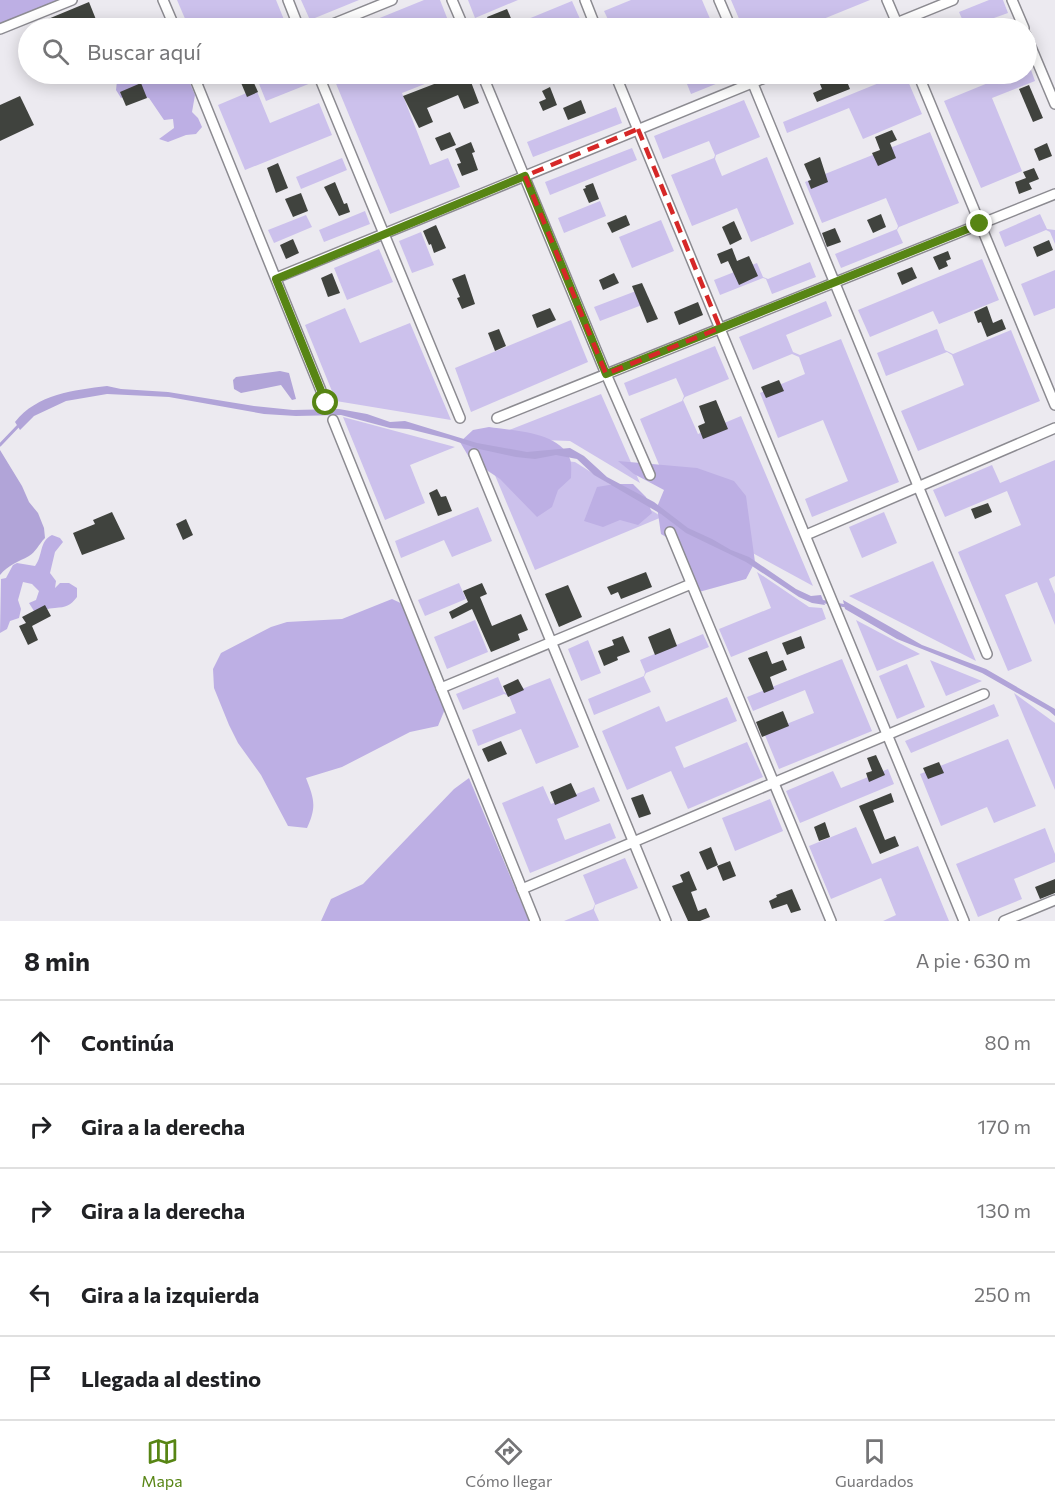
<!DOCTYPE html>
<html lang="es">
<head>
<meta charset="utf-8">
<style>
  :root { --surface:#fff; --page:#f6f6f6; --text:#202124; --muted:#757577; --line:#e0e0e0; --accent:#578514 }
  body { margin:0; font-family:Commissioner,sans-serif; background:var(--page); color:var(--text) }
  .stop { position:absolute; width:18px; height:18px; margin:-14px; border:4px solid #578514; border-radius:50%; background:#fff }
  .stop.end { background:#578514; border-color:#fff; box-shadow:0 2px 6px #0008 }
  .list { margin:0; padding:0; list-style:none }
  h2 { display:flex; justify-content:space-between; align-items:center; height:78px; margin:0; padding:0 24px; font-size:26px }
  h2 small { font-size:20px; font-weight:400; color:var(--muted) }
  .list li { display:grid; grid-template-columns:39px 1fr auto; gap:18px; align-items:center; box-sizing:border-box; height:84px; padding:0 24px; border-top:2px solid var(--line) }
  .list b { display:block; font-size:22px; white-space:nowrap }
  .list em { font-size:20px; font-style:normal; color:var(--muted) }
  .icon { flex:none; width:33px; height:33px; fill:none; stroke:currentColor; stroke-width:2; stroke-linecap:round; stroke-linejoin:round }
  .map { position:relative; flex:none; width:1055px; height:921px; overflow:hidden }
  .search { position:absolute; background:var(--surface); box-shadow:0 3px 15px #0003; left:18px; right:18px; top:18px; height:66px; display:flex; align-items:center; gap:15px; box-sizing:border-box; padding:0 21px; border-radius:33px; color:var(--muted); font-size:22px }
  .sheet { height:498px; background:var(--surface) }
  nav { display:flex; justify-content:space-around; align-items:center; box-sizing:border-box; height:84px; border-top:2px solid var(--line); background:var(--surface); font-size:16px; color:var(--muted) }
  nav a { display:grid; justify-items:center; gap:3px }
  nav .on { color:var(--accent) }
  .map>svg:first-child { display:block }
</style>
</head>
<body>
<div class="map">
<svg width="1055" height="921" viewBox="0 0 1055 921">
  <rect width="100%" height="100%" fill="#eceaf0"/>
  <!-- green -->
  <g fill="#ccc1ec">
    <polygon points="177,0 276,0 287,27 189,28"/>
    <polygon points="301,0 359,0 310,20"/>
    <polygon points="424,0 440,0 451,28 355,28"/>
    <polygon points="468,0 518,0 475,18"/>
    <polygon points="631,0 702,0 714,28 612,28 604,11"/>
    <polygon points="731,0 870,0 811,24 813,28 743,28"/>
    <polygon points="989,0 1003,0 1008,13 966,28 959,12"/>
    <polygon points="572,1 584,28 506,28"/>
    <polygon points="1027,59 1035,81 992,98 1022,171 981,188 944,101 988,83 985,74 1026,74"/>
    <polygon points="255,74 307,74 311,83 266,101"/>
    <polygon points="332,74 450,74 402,93 430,165 448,158 460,187 390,214"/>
    <polygon points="683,74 732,74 733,77 691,94"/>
    <polygon points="901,74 905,74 922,114 863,139 849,108 787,133 783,122"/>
    <polygon points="256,89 270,123 319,103 332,135 245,170 218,105"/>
    <polygon points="744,100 760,137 716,155 715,159 722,176 767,157 794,224 751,242 737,208 692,226 671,175 714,158 715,155 709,141 663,159 654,136"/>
    <polygon points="616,107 622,123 533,157 527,142"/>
    <polygon points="930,132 959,203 899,227 897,230 903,243 841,268 835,254 897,229 898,226 886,198 822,223 805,182"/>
    <polygon points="632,148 637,160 550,195 545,182"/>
    <polygon points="342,158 347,170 301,189 296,177"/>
    <polygon points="600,201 606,216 564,233 558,218"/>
    <polygon points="365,211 370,224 324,242 319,230"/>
    <polygon points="1040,214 1047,229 1055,230 1055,244 1050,232 1046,230 1005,247 999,232"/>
    <polygon points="306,215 312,227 274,243 268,230"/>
    <polygon points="661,220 674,251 632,268 619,237"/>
    <polygon points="421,232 434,265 412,273 399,241"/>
    <polygon points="379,249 393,282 347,300 334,268"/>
    <polygon points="982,259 999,300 939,324 933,311 870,337 858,310"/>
    <polygon points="810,262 816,277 772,294 766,279 763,278 720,295 714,280 757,263 763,277 768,279"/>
    <polygon points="1055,270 1055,308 1034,316 1021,284"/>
    <polygon points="636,291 642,305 600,321 594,307"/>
    <polygon points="826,301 832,316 786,335 793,352 800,355 841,339 899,482 812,517 805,499 848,481 823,420 778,438 760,393 805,374 799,357 792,354 753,370 739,337"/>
    <polygon points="345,308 360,343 410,323 451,420 336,401 305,325"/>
    <polygon points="571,320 588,362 471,412 455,368"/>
    <polygon points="937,329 945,350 953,354 1011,330 1040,401 918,451 901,411 964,385 952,355 947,352 886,376 877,353"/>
    <polygon points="715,346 729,379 685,397 683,400 698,434 741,416 813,586 679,513 640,419 682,401 684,396 676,378 629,396 624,383"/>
    <polygon points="601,394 640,483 570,441 489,438"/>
    <polygon points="343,417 455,447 410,465 425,503 385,520"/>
    <polygon points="486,454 575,462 662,517 535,570"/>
    <polygon points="1055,460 1055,576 1049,579 1055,594 1055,625 1037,582 1005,595 1032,661 1008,671 958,552 1021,525 1007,491 945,517 933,490 992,465 1000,483"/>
    <polygon points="478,507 492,541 452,557 444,540 401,558 395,541"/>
    <polygon points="884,512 897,543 862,558 849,527"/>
    <polygon points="933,561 976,661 849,596"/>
    <polygon points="757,572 809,607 822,608 826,619 731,657 719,629 771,608"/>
    <polygon points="459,583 466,599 425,616 418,600"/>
    <polygon points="475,620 488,652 447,669 434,637"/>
    <polygon points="856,620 920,654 877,671"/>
    <polygon points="703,634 709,647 646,673 644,677 651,692 594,715 588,699 644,676 645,672 640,660"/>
    <polygon points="588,640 601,673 581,681 568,649"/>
    <polygon points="842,659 872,731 779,769 764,733 814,713 805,690 753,711 747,697"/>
    <polygon points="930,660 982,681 946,696"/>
    <polygon points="907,664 925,707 897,719 879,676"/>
    <polygon points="498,677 504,692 509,694 550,678 579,747 536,764 521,729 478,746 472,730 516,713 509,696 504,694 463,710 456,694"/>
    <polygon points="1014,693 1055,723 1055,790"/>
    <polygon points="727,697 737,721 675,747 684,768 747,742 763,777 688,809 671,771 627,790 602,731 659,706 666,722"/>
    <polygon points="994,704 999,716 911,753 905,741"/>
    <polygon points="1008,739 1036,806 994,823 987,807 941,826 920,774"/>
    <polygon points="888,769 894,784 800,823 786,791 833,771 841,788"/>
    <polygon points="543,786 551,804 594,787 600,801 557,819 565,840 610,823 616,838 530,873 502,803"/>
    <polygon points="770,799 783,831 735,851 722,818"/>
    <polygon points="856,827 872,864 918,846 949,921 883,921 896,915 881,878 831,899 809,846"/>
    <polygon points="1045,828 1055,854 1055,862 1014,879 1022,899 978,917 956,864"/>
    <polygon points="625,858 638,888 595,905 594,910 599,921 564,921 593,909 595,904 583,875"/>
  </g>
  <!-- forest -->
  <g fill="#bdafe4">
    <polygon points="0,0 71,0 0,29"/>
    <polygon points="105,74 186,74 195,95 192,112 198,118 202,127 196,134 186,135 168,142 159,139 174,128 173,119 164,120 149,98 130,93 121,98 116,90 117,81"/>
    <path d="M 489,427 C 514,431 559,431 570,459 C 572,464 571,472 571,478 L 558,490 L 552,507 L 537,517 L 500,479 L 470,459 L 460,442 L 473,430 Z"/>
    <polygon points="618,461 697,468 734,481 746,496 755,562 746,579 699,592 680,545 661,534 657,507 664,490 634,474"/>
    <polygon points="615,484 633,484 646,497 652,513 638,525 620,520 603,527 584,521 597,487"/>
    <path d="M 52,535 L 60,538 L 63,542 L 55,552 L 50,573 L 56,581 L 55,588 L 60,583 L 69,583 L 77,588 L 77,597 C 70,606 66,607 55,608 C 46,608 44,612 34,611 L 29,603 L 36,600 L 39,591 L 32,584 L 23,582 L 18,600 L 21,609 L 19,618 L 10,621 L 7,629 L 0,633 L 1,579 L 6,578 L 13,565 L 17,563 L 35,566 C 43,556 39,541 52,535 Z"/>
    <path d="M 392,599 L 407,606 L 445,709 L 438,726 L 410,732 L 342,767 L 306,778 C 314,799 317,806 307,828 L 288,826 L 261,775 L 238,743 L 229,725 L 214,688 L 213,669 L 221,653 L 271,627 L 287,622 L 342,619 Z"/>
    <polygon points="469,778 529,921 321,921 331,899 363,884 454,789"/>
  </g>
  <!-- water -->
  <g fill="#b1a4d8">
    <polygon points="280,371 289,373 296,399 292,400 281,385 241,393 234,389 233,380 236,377"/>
    <path d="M 107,386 L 121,389 L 168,392 L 254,406 L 293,410 L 339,409 L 367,414 L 390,422 L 405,421 L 477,443 L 527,452 L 570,448 L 584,456 L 607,477 L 654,502 L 688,528 L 712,539 L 731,550 L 749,557 L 796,589 L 811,596 L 821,595 L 825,605 L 812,603 L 799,597 L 746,562 L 686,533 L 661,514 L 594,475 L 577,459 L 556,455 L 535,459 L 516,457 L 479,449 L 449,439 L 409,429 L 390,428 L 341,415 L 296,416 L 264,414 L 169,397 L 107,394 L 66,401 L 34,416 L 20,430 L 15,422 C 37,394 74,390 107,386 Z"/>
    <path d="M 0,450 L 22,486 L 29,502 L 38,513 L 44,528 L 45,538 C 39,544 35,553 29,556 C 18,562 8,565 0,575 Z"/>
    <polygon points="843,600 922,645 986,669 1055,709 1055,716 1049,711 982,673 897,639 845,609"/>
  </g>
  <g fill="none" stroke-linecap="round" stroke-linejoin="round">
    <!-- stream -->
    <g stroke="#b1a4d8" stroke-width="3">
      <polyline points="0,445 20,424"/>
      <polyline points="820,601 846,606"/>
    </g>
  </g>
  <!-- building -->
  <g fill="#40433e">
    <polygon points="89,2 97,22 81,28 78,22 62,28 52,28 48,19"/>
    <polygon points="507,9 513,23 499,28 492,28 487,17"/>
    <polygon points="250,74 258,92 247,97 239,78"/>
    <polygon points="460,74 468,74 479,103 464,109 458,95 427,108 433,122 419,128 403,96"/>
    <polygon points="831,74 835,84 846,79 850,89 817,102 813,93 822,89 818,79"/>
    <polygon points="141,83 147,98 126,106 120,92"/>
    <polygon points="1029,85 1043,118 1033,122 1019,89"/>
    <polygon points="550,87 557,105 543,111 539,102 546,99 542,91"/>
    <polygon points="20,96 34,125 0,141 0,105"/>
    <polygon points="581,100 586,113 568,120 563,108"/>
    <polygon points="892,130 897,140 890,143 896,158 878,166 872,153 880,150 875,137"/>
    <polygon points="450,132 456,145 441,151 435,138"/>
    <polygon points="471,142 475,152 472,153 478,170 462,176 457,164 461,163 455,149"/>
    <polygon points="1047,143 1052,156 1039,161 1034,149"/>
    <polygon points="820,157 828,182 811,189 808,181 811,180 804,164"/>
    <polygon points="278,163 288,188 276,193 267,168"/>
    <polygon points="1034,168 1039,179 1029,183 1032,189 1019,194 1015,182 1026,178 1023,172"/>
    <polygon points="335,182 344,204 347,203 350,212 339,216 324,187"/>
    <polygon points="593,183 599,199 589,203 583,189 586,188 585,186"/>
    <polygon points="301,193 308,211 293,217 285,199"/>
    <polygon points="881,214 886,227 873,233 867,220"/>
    <polygon points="626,215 630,225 612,233 607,223"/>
    <polygon points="734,221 742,239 730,245 722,227"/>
    <polygon points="436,225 446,248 434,253 431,244 429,245 423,231"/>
    <polygon points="835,228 841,242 827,247 822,233"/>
    <polygon points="293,239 299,253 286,259 280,245"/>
    <polygon points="1049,240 1053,250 1037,257 1033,247"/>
    <polygon points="732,248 737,261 749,256 758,276 739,285 728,261 721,264 717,254"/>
    <polygon points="948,251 951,259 946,261 948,266 939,270 933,257"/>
    <polygon points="912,267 917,278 902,285 897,273"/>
    <polygon points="332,273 340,293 328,297 321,278"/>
    <polygon points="614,273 619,283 603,290 599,280"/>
    <polygon points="465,274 475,304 462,309 457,298 460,297 452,279"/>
    <polygon points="642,283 658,319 647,323 632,286"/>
    <polygon points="698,302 703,315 679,325 674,312"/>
    <polygon points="987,306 993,323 1002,319 1006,329 987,337 981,322 978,323 974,312"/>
    <polygon points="550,308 556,320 537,328 532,315"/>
    <polygon points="499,329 506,346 495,351 488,333"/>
    <polygon points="779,380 784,391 766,398 761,387"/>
    <polygon points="716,400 728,429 703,439 698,426 705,423 699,406"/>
    <polygon points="437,489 441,497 446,496 452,511 438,516 429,493"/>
    <polygon points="988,503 992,512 975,519 971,509"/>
    <polygon points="112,512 125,539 82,555 73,533 95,524 93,520"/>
    <polygon points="186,519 193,535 183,540 176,524"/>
    <polygon points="646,572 652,587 621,599 618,592 611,595 607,587"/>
    <polygon points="482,583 487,594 480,597 492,626 521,614 528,630 518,634 520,640 491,652 472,609 452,619 449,612 468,602 463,591"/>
    <polygon points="568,585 582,617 559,627 545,594"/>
    <polygon points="45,605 51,616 32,626 38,640 28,645 19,626 26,623 22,617"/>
    <polygon points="670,628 677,646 655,655 648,637"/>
    <polygon points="623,636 630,652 617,657 618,660 604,666 598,651 614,645 612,640"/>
    <polygon points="801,636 805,648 787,655 782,643"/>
    <polygon points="767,651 772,664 783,660 787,670 770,677 774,689 764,693 748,658"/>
    <polygon points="518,679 524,690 508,697 503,686"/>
    <polygon points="783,711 789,726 762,737 756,722"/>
    <polygon points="501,741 507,754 488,762 482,749"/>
    <polygon points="876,755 885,775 869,782 866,773 872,771 867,758"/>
    <polygon points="939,762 944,773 928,779 923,768"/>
    <polygon points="571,783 577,796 555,805 550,792"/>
    <polygon points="891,793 894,802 873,810 885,840 895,836 899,846 880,854 859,806"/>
    <polygon points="643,794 651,814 639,818 631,798"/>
    <polygon points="825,822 830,837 819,841 814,827"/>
    <polygon points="711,847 718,865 707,870 699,852"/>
    <polygon points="730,861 736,876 723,881 717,866"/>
    <polygon points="689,871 697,890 691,892 698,911 706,908 710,917 700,921 688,921 672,886 683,882 680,875"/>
    <polygon points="1055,879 1055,893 1040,899 1035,887"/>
    <polygon points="792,889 801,910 791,913 787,904 772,909 769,901 777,897 776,895"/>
  </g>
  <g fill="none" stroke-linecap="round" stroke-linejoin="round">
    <defs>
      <g id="minor">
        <polyline points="163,0 175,28"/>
        <polyline points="288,0 299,28"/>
        <polyline points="452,0 464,28"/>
        <polyline points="585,0 596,28"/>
        <polyline points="719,0 731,28"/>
        <polyline points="887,0 899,28"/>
        <polyline points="1012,0 1024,28"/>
        <polyline points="323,28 392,0"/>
        <polyline points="884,28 953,0"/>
        <polyline points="0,29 72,0"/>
        <polyline points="1026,35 1055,104"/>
        <polyline points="193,74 326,403"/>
        <polyline points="318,74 460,418"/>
        <polyline points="482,74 606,374 650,475"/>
        <polyline points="615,74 964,921"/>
        <polyline points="749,74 987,654"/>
        <polyline points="918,74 1055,405"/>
        <polyline points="196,81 214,74"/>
        <polyline points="276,278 774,74"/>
        <polyline points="497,418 1055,194"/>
        <polyline points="333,420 535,921"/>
        <polyline points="474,454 666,921"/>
        <polyline points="670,532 831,921"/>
        <polyline points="806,535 1055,428"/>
        <polyline points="441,688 691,584"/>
        <polyline points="522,889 984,694"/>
        <polyline points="1004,921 1055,900"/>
      </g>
    </defs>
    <!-- minor casing -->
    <use href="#minor" stroke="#8c8b91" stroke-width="12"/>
    <!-- minor -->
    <use href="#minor" stroke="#fff" stroke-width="9"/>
  </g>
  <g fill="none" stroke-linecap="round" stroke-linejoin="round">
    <!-- route -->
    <polyline stroke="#578514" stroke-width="8" points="326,403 276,279 525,176 606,374 980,224"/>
  </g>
  <!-- marked area -->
  <path fill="none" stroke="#d62828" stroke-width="4.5" stroke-dasharray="12 8" stroke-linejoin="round" d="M 638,129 L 720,328 L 606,374 L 525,176 Z"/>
</svg>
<div class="stop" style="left:326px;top:403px"></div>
<div class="stop end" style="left:980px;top:224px"></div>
<div class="search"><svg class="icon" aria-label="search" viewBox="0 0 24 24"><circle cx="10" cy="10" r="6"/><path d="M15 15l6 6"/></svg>Buscar aquí</div>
</div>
<section class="sheet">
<h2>8 min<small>A pie · 630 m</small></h2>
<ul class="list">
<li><svg class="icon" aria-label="ahead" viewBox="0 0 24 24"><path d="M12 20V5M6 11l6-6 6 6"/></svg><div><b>Continúa</b></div><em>80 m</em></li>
<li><svg class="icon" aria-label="right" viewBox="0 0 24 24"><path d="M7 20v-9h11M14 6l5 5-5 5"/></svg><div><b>Gira a la derecha</b></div><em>170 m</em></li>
<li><svg class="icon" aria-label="right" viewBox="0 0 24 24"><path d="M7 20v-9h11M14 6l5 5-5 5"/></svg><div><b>Gira a la derecha</b></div><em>130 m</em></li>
<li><svg class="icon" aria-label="left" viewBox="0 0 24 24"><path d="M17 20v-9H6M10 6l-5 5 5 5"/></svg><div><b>Gira a la izquierda</b></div><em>250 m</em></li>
<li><svg class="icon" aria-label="arrive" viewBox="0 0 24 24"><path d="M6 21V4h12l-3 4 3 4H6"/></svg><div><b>Llegada al destino</b></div></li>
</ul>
</section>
<nav>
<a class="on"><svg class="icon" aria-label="map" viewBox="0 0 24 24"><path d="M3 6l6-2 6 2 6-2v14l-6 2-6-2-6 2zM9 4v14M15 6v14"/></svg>Mapa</a>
<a><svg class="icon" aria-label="directions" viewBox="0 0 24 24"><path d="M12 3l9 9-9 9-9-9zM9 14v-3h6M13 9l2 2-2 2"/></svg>Cómo llegar</a>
<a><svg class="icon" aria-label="saved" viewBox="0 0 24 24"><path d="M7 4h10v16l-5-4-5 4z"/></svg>Guardados</a>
</nav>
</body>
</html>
